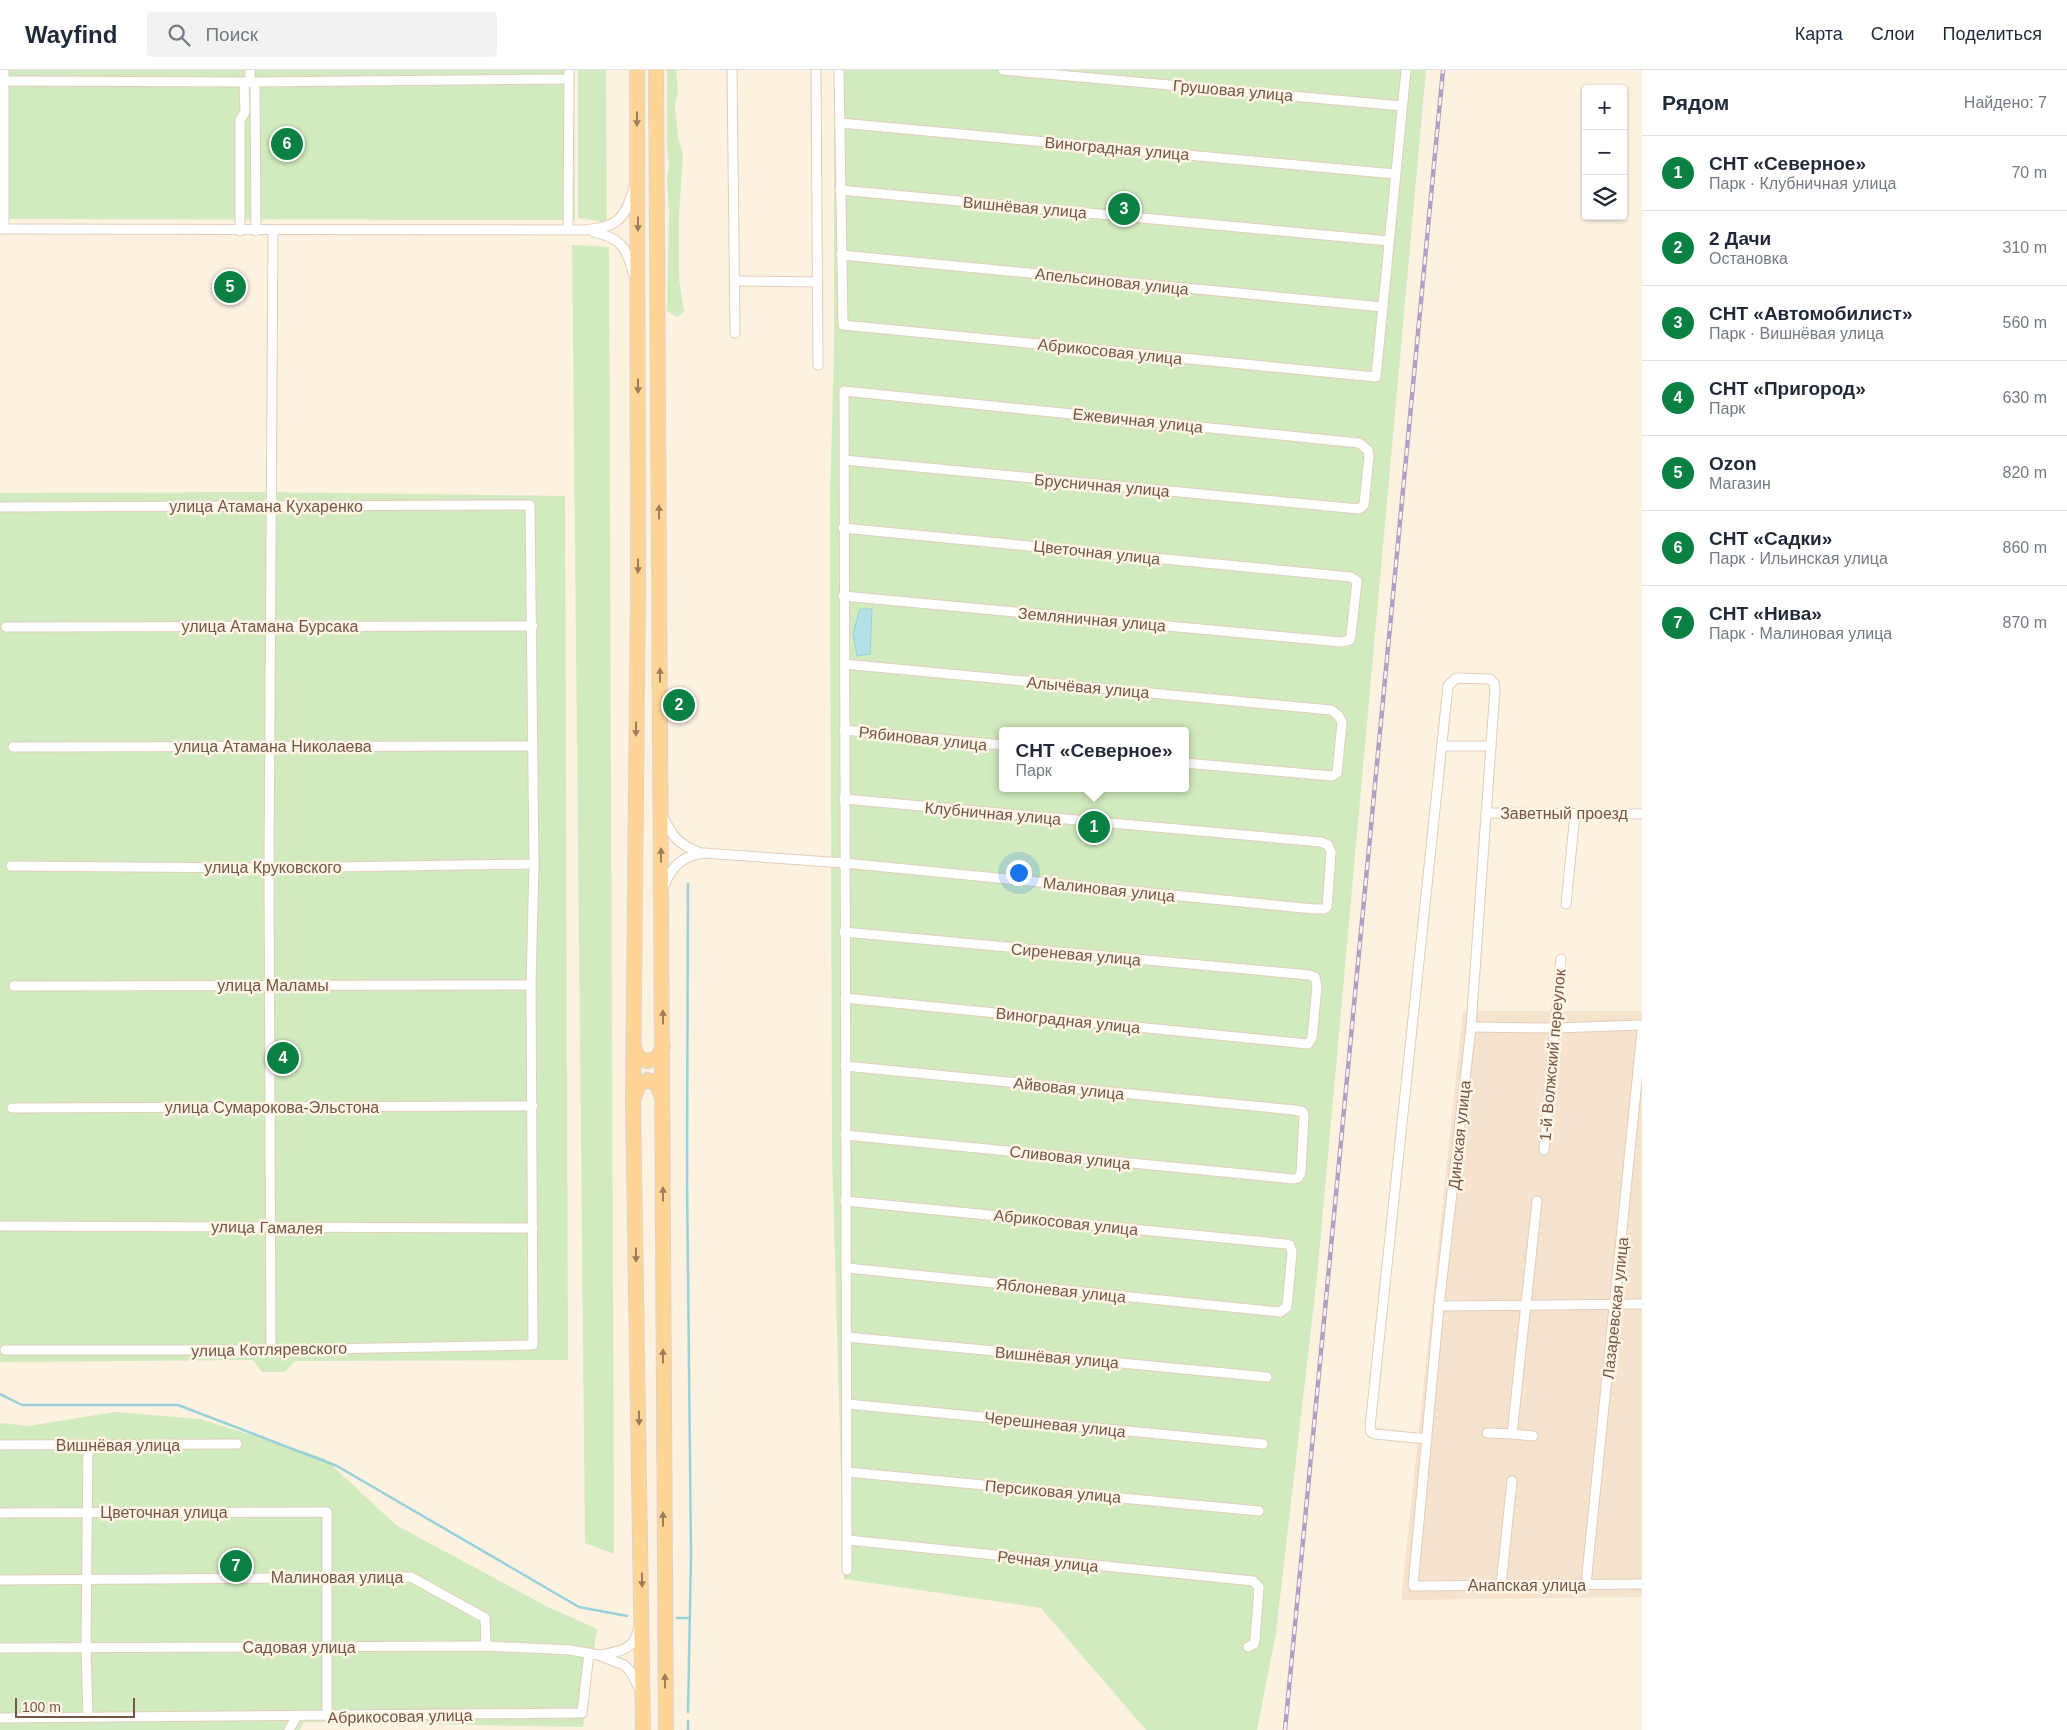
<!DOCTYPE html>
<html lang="ru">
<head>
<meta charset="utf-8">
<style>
  :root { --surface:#fff; --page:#f2f2f3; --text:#1f2937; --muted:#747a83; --line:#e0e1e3; --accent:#0b8043 }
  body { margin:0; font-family:Helvetica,sans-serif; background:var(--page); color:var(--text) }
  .controls { position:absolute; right:15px; top:15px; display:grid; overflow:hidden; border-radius:5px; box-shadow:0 1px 4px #0004 }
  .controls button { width:45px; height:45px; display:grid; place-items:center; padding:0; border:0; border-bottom:1px solid var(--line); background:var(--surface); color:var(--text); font:25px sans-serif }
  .scale { position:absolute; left:15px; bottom:12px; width:120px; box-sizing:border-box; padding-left:5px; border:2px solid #755646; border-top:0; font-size:14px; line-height:18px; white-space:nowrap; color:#755646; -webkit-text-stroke:4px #fff5e7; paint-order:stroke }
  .you { position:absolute; left:1018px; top:802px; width:18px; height:18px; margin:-12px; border:4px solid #fff; border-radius:50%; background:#1a73e8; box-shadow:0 0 0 8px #1a73e833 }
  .badge { display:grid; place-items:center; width:32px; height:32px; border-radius:50%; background:var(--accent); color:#fff; font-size:16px; font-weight:700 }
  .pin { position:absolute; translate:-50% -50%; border:2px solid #fff; box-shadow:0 1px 5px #0006 }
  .popup { position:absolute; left:999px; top:657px; width:190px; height:65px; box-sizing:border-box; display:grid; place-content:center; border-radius:5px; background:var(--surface); filter:drop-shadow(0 1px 4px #0005); font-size:16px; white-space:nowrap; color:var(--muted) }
  .popup b { font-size:19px; color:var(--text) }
  .popup::after { content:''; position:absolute; left:50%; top:100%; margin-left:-10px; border:10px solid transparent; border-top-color:var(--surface) }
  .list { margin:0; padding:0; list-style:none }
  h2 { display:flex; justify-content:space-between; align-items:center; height:65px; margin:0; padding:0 20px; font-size:21px }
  h2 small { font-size:16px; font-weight:400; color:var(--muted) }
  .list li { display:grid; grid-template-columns:32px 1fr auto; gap:15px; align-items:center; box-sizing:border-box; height:75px; padding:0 20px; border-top:1px solid var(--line) }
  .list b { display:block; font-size:19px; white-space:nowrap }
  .list p { margin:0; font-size:16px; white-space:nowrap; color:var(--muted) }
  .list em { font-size:16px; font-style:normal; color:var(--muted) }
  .icon { flex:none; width:28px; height:28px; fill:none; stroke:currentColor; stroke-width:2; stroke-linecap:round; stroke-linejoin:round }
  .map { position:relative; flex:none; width:1642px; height:1660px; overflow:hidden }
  header { display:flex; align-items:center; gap:30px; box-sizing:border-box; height:70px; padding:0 25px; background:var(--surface); border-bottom:1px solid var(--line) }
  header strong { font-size:24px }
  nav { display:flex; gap:28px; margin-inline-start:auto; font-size:18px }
  .search { width:350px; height:45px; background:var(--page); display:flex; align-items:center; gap:12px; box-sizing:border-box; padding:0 18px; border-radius:5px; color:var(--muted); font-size:19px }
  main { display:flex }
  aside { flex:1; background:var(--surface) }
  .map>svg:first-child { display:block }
</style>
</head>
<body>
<header>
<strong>Wayfind</strong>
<div class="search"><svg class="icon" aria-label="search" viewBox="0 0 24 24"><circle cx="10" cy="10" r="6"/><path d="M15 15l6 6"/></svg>Поиск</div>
<nav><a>Карта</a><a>Слои</a><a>Поделиться</a></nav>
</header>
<main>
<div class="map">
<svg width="1642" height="1660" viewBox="0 0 1642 1660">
  <rect width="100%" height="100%" fill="#fdf1e0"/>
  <!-- residential -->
  <polygon fill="#f5e3ce" points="1463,941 1642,941 1642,1527 1401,1530"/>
  <!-- green -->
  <g fill="#d1ebbe" fill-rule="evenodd">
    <polygon points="0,0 574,0 575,150 0,149"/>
    <polygon points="578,0 606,0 607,152 578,148"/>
    <polygon points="667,0 676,0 678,21 675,35 678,67 683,85 679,144 679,209 684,242 677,247 667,241 669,143 667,108 669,95 667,76"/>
    <path d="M 834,0 L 1426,0 L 1317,1207 L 1276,1563 L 1257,1660 L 1146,1660 L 1041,1538 L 844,1509 L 832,1082 L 830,431 L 834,278 ZM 1003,661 L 1185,661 L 1185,718 L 1003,718 Z"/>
    <polygon points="572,175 609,177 614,1484 585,1473"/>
    <polygon points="267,422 565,426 568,1290 295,1291 285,1302 262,1302 253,1290 0,1292 0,423"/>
    <polygon points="115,1342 200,1349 324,1388 396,1455 548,1537 597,1559 583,1657 304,1652 300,1660 0,1660 0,1353 29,1356"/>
  </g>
  <!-- water -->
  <polygon fill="#b4e1e7" stroke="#99d1da" points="860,539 872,539 870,584 857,586 853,563"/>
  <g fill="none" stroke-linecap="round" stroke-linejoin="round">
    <!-- stream -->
    <g stroke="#99d1da" stroke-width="2.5">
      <polyline points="0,1324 22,1335 178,1335 337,1396 579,1537 627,1546"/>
      <polyline points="677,1548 690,1548"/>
      <polyline points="688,1642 691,1485 687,1108 688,814"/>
      <polyline points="688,1660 688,1651"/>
    </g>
    <defs>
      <g id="minor">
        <polyline points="4,0 4,159"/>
        <polyline points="732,0 735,263"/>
        <polyline points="816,0 818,295"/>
        <polyline points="839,0 843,255 1376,307 1406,0"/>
        <polyline points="1003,0 1402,36"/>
        <polyline points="4,11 255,12 569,9"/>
        <polyline points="250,12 250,0"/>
        <polyline points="255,12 256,161"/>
        <polyline points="840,53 1395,104"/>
        <polyline points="840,120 1389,171"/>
        <path d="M 0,159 L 584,160 C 617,157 624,151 634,118"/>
        <polyline points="568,160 569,0"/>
        <polyline points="240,161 240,50 245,42 244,12"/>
        <path d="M 594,162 C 620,168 627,177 633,203"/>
        <polyline points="841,185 1383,237"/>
        <polyline points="736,211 817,212"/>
        <polyline points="844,390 1359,439 1364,435 1369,386 1368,380 1359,373 844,321 847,1500"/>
        <polyline points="1,437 530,435 534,794 531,915 533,1275 271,1280 5,1280"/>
        <polyline points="843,458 1351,507 1357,511 1351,565 1350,570 1341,572 843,526"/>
        <polyline points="6,557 533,556"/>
        <polyline points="844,594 1331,640 1338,645 1342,652 1337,703 1332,706 1185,693"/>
        <polyline points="844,660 1003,675"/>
        <polyline points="1442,676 1491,676"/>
        <polyline points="13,677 533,676"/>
        <polyline points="1486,743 1642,744"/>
        <path d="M 662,745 C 673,767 677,774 701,783"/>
        <polyline points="11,796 269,798 534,794"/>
        <path d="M 664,816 C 672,796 682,786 704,783 L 844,793 L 1314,839 L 1324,839 L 1327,837 L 1331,782 L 1328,775 L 1321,772 L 844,729"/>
        <polyline points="1566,834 1575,744"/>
        <polyline points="844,862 1309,905 1315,907 1317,916 1312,968 1308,974 845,928"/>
        <polyline points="14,916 531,915"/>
        <polyline points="1471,957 1555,958 1642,955"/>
        <polyline points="845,996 1294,1040 1303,1042 1304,1046 1301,1103 1298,1108 1294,1109 845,1065"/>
        <polyline points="12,1038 533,1036"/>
        <polyline points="1544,1080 1561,889"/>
        <polyline points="845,1131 1286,1174 1290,1175 1292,1182 1287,1237 1280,1242 847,1198"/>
        <polyline points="2,1156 533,1158"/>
        <polyline points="1439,1236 1642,1234"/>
        <polyline points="847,1267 1267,1307"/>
        <polyline points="271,1280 269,798 273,161"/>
        <polyline points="847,1334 1263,1374"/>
        <polyline points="1487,1363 1512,1364 1537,1131"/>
        <polyline points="1512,1364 1533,1366"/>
        <polyline points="1427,1369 1375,1364 1371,1362 1370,1357 1448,616 1456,608 1490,609 1494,613 1495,619 1471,957 1439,1236 1413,1516 1642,1514"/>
        <polyline points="0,1375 237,1374"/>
        <polyline points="847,1402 1259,1441"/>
        <polyline points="0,1443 327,1442 327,1646"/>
        <polyline points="847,1470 1253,1511 1259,1517 1255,1570 1254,1574 1248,1577"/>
        <polyline points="0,1510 411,1507 485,1548 486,1576"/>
        <polyline points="1586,1514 1642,961"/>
        <polyline points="1501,1515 1512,1411"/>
        <polyline points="0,1578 486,1576 570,1580 598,1585 624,1595 631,1602 639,1618"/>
        <path d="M 599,1585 C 617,1582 634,1581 638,1560"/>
        <polyline points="88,1647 86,1577 88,1375"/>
        <polyline points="0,1648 582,1643 589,1583"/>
        <polyline points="289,1660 297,1646"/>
      </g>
      <g id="primary">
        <polyline points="637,0 638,518 633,1032 643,1660"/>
        <polyline points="656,0 666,1660"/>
        <polyline points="634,977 638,988 648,991 657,988 663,977"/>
        <polyline points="635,1026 638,1015 648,1010 656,1013 661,1025"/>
      </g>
    </defs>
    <!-- minor casing -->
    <use href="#minor" stroke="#e2cdbb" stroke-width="11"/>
    <!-- primary casing -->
    <use href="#primary" stroke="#dbd3cf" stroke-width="16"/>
    <!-- minor -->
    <use href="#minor" stroke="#fff" stroke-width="9"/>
    <!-- primary -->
    <use href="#primary" stroke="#ffd595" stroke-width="14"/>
    <defs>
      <polyline id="rail" points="1285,1660 1443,0"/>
    </defs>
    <!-- rail casing -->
    <use href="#rail" stroke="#b39fc6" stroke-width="4.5"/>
    <!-- rail -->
    <use href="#rail" stroke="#fff5e7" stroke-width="2.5" stroke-dasharray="8" stroke-linecap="butt"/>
  </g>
  <!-- one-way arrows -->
  <defs><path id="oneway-solid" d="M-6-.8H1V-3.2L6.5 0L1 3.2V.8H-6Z" transform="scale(1.25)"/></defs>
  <g fill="#9e7c5e">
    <use href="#oneway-solid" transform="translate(637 49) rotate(90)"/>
    <use href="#oneway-solid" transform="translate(638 154) rotate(90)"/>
    <use href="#oneway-solid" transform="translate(638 316) rotate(90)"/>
    <use href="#oneway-solid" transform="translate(659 442) rotate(-90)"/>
    <use href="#oneway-solid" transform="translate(638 496) rotate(90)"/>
    <use href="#oneway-solid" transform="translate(660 605) rotate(-90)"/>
    <use href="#oneway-solid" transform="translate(636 659) rotate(91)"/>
    <use href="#oneway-solid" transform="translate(661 785) rotate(-90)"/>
    <use href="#oneway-solid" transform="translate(663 947) rotate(-91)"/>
    <use href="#oneway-solid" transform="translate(663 1124) rotate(-90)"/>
    <use href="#oneway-solid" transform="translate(636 1185) rotate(89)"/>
    <use href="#oneway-solid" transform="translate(663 1286) rotate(-90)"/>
    <use href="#oneway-solid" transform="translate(639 1348) rotate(89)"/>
    <use href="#oneway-solid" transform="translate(663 1449) rotate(-90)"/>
    <use href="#oneway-solid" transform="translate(642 1510) rotate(89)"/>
    <use href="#oneway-solid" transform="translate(665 1611) rotate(-91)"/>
  </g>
  <g text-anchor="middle" stroke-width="5" stroke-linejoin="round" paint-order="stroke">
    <!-- street labels -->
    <g font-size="16" fill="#755646" stroke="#fff5e7">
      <text transform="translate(1233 20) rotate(5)" y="6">Грушовая улица</text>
      <text transform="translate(1117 78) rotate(5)" y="6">Виноградная улица</text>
      <text transform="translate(1025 137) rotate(5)" y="6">Вишнёвая улица</text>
      <text transform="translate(1112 211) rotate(6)" y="6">Апельсиновая улица</text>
      <text transform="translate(1110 281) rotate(6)" y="6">Абрикосовая улица</text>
      <text transform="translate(1138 350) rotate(6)" y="6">Ежевичная улица</text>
      <text transform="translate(1102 415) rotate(5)" y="6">Брусничная улица</text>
      <text x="266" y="442">улица Атамана Кухаренко</text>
      <text transform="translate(1097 482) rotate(6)" y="6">Цветочная улица</text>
      <text transform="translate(1092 549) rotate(5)" y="6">Земляничная улица</text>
      <text x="270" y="562">улица Атамана Бурсака</text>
      <text transform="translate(1088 617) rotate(5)" y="6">Алычёвая улица</text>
      <text transform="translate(923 668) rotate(6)" y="6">Рябиновая улица</text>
      <text x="273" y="682">улица Атамана Николаева</text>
      <text transform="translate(993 743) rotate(5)" y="6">Клубничная улица</text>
      <text x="1564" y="749">Заветный проезд</text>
      <text x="273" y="803">улица Круковского</text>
      <text transform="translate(1109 819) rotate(6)" y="6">Малиновая улица</text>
      <text transform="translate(1076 884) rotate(5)" y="6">Сиреневая улица</text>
      <text x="273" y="921">улица Маламы</text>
      <text transform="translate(1068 950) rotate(6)" y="6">Виноградная улица</text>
      <text transform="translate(1552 985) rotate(-85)" y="6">1-й Волжский переулок</text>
      <text transform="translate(1069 1018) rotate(6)" y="6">Айвовая улица</text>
      <text x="272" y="1043">улица Сумарокова-Эльстона</text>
      <text transform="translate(1459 1065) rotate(-84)" y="6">Динская улица</text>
      <text transform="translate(1070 1087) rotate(6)" y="6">Сливовая улица</text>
      <text transform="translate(1066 1152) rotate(6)" y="6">Абрикосовая улица</text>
      <text transform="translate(267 1157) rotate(1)" y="6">улица Гамалея</text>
      <text transform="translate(1061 1220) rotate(6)" y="6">Яблоневая улица</text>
      <text transform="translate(1615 1238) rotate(-84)" y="6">Лазаревская улица</text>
      <text transform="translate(269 1279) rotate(-1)" y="6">улица Котляревского</text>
      <text transform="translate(1057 1287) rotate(5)" y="6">Вишнёвая улица</text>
      <text transform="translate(1055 1354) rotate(6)" y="6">Черешневая улица</text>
      <text x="118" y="1381">Вишнёвая улица</text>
      <text transform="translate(1053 1421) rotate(5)" y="6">Персиковая улица</text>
      <text x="164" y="1448">Цветочная улица</text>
      <text transform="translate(1048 1491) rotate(6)" y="6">Речная улица</text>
      <text x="337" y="1513">Малиновая улица</text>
      <text x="1527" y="1521">Анапская улица</text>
      <text x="299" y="1583">Садовая улица</text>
      <text transform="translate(400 1646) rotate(-1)" y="6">Абрикосовая улица</text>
    </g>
  </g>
</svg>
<div class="controls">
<button>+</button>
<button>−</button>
<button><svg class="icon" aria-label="layers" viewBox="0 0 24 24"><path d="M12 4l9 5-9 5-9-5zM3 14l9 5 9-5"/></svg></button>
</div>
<div class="scale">100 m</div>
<div class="you"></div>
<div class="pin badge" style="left:1094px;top:757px">1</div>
<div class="popup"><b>СНТ «Северное»</b>Парк</div>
<div class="pin badge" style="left:679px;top:635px">2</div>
<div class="pin badge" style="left:1124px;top:139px">3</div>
<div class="pin badge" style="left:283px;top:988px">4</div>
<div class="pin badge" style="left:230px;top:217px">5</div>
<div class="pin badge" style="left:287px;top:74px">6</div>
<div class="pin badge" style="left:236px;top:1496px">7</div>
</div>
<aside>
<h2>Рядом<small>Найдено: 7</small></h2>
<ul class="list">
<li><span class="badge">1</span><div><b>СНТ «Северное»</b><p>Парк · Клубничная улица</p></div><em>70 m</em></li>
<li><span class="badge">2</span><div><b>2 Дачи</b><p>Остановка</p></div><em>310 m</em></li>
<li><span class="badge">3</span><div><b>СНТ «Автомобилист»</b><p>Парк · Вишнёвая улица</p></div><em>560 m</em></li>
<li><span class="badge">4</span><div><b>СНТ «Пригород»</b><p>Парк</p></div><em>630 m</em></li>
<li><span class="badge">5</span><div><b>Ozon</b><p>Магазин</p></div><em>820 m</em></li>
<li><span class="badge">6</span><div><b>СНТ «Садки»</b><p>Парк · Ильинская улица</p></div><em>860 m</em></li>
<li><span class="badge">7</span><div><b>СНТ «Нива»</b><p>Парк · Малиновая улица</p></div><em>870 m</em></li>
</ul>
</aside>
</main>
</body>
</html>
